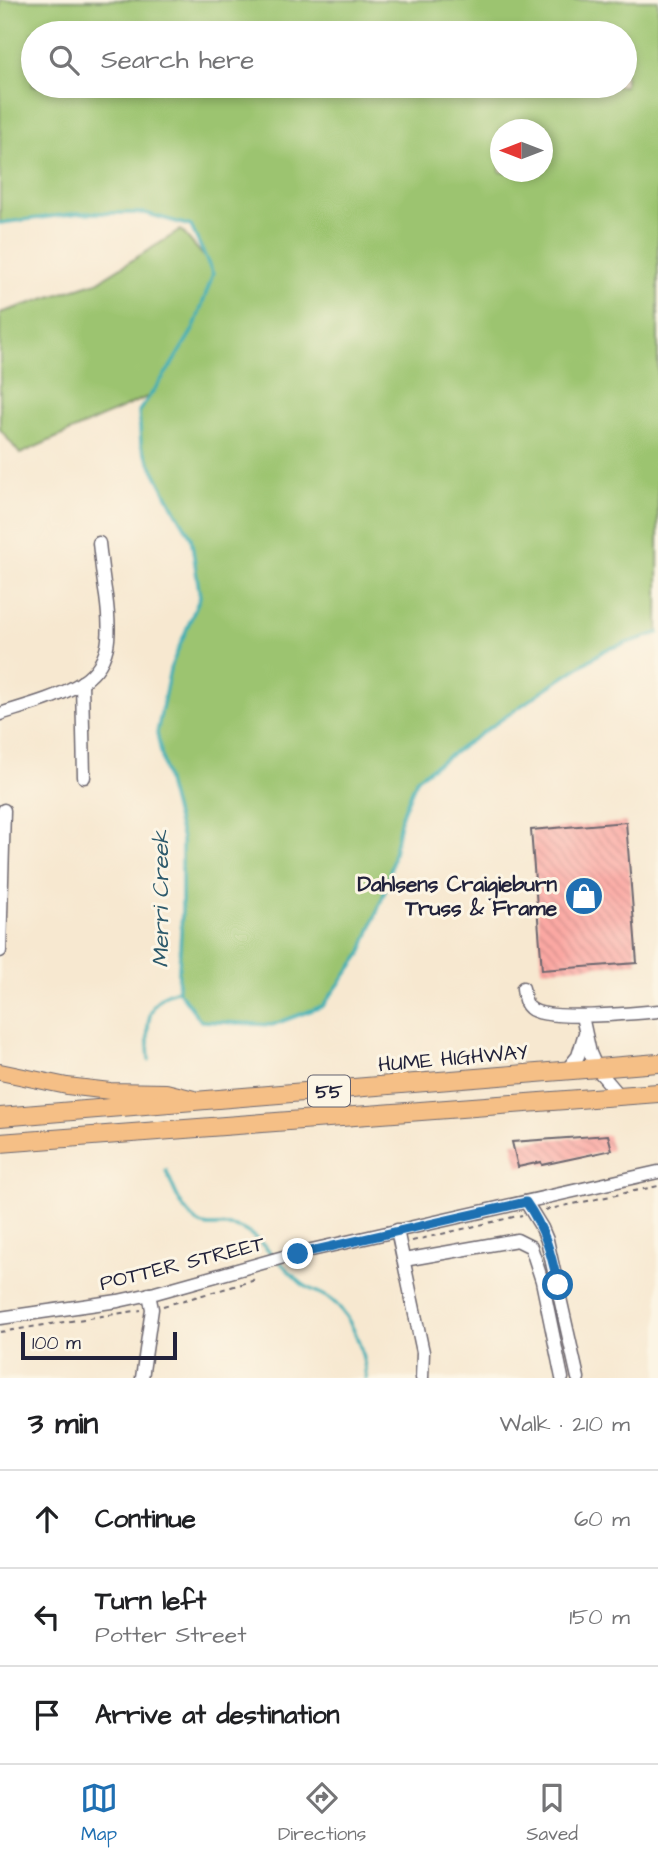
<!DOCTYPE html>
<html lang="en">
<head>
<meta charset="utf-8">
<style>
  :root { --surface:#fff; --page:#f2f2f2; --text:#202124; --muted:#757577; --line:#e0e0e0; --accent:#1f6fb2 }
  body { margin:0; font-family:"Architects Daughter",sans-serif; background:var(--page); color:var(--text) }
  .compass { position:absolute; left:490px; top:119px; width:63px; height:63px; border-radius:50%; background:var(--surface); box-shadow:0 4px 10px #0003; rotate:270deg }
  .scale { position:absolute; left:21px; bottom:18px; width:156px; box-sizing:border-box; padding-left:7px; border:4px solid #22223b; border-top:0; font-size:19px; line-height:24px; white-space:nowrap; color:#22223b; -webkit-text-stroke:5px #fcf5e5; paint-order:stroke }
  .stop { position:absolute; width:21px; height:21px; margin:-16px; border:5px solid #1f6fb2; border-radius:50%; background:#fff }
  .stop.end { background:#1f6fb2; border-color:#fff; box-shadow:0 2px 7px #0008 }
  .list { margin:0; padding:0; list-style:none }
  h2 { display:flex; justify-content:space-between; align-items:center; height:91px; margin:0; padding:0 28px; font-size:30px }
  h2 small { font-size:23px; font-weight:400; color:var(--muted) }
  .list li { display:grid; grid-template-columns:46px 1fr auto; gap:21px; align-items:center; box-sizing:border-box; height:98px; padding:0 28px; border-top:2px solid var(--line) }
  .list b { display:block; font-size:26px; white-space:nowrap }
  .list p { margin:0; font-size:23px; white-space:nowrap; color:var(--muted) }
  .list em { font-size:23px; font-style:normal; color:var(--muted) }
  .icon { flex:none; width:38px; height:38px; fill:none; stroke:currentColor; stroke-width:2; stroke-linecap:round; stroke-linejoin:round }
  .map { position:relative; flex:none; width:658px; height:1378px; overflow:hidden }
  .search { position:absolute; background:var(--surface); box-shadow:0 4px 10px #0003; left:21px; right:21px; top:21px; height:77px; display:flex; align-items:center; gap:18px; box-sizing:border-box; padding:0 24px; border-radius:38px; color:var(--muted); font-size:26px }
  .sheet { height:385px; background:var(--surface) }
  nav { display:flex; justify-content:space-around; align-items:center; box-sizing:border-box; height:98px; border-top:2px solid var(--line); background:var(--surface); font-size:19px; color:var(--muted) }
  nav a { display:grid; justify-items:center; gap:4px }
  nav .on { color:var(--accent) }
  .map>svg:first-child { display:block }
</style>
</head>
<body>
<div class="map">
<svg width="658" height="1378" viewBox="0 0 658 1378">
  <defs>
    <pattern id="building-back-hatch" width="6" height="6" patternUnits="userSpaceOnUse" patternTransform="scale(1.75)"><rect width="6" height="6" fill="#fba8a3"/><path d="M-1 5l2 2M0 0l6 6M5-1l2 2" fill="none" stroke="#d7908d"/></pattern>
  </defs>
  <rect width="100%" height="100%" fill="#fcf5e5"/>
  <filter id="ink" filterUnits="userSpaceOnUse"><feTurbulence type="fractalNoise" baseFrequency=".0143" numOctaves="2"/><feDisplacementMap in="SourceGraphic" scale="14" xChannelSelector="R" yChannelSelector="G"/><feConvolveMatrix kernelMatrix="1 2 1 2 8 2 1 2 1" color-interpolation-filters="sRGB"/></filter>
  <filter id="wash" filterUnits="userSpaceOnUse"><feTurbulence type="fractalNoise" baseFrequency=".00686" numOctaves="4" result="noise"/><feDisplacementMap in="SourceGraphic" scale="28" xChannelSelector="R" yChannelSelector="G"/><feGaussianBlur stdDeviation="1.57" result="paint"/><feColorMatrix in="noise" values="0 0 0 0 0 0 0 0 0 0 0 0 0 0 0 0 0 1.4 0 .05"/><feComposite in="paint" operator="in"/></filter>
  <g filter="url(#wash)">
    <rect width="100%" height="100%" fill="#f7e8d0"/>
    <!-- green -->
    <path fill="#9cc46f" stroke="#5f7355" stroke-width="2" fill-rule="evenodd" d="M 0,0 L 658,0 L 658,633 L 605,650 L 544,690 L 417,778 L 401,817 L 388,883 L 361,954 L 323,1006 L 272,1025 L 201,1021 L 178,990 L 182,910 L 182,839 L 168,786 L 157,733 L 170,669 L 200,597 L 191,537 L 167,496 L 141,445 L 139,411 L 149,396 L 20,454 L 0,429 L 0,313 L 97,282 L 181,230 L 206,259 L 191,226 L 145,213 L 79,213 L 0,223 ZM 625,33 L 625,86 L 33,86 L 33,33 ZM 500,130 L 542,130 L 542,172 L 500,172 Z"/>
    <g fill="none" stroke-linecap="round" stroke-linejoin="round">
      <!-- stream -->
      <g stroke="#3daeb5" stroke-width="3.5">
        <polyline points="0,223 79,213 145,213 191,226 213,274 194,328 169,369 139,411 141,445 167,496 191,537 200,597 170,669 157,733 168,786 182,839 182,910 178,990 201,1021 272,1025 323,1006 361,954 388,883 401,817 417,778 544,690 605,650 658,633"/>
        <path d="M 149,1060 C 148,1040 143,1011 162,997 C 166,994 173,992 178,990"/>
        <path d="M 166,1170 C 174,1189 180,1209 197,1222 C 208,1230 222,1223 235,1227 C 250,1230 264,1246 274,1257"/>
        <path d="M 280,1262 C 287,1269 293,1276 300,1282 C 309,1291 324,1293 334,1302 C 354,1321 364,1351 366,1378"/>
      </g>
    </g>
    <g id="blocks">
      <!-- building -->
      <g fill="url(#building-back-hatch)">
        <polygon points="626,822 637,963 542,970 531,830"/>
        <polygon points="608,1135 612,1150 542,1165 541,1162 518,1167 512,1142"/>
      </g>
    </g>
  </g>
  <g filter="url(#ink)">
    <use href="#blocks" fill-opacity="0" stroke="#6d676f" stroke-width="2"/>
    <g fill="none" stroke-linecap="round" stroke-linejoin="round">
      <defs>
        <g id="minor">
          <polyline points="82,682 84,777"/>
          <path d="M 0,714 C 25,706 53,699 76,686 C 113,666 111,633 106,596 C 103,579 101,561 99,543"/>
          <polyline points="0,951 4,810"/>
          <path d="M 523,988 C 524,995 524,1003 530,1008 C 545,1022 635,1013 658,1011"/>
          <polyline points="582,1016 590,1053 597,1069 620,1096"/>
          <polyline points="565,1072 578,1056 584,1036"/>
          <polyline points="526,1202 542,1228 547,1240 578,1378"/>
          <polyline points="397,1230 423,1352 422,1378"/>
          <polyline points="404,1260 517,1240 531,1247 542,1281 562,1378"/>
          <polyline points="0,1318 118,1301 155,1293 298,1253 658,1172"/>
          <polyline points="142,1378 152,1309 149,1294"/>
        </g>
        <polyline id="major" points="0,1072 67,1086 110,1091 166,1092 194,1099"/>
        <g id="highway">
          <polyline points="0,1117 658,1063"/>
          <polyline points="0,1143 658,1093"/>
        </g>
      </defs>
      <!-- minor casing -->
      <use href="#minor" stroke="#6d676f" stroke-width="15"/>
      <!-- major casing -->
      <use href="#major" stroke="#6d676f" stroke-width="18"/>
      <!-- highway casing -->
      <use href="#highway" stroke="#6d676f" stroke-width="20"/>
      <!-- path -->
      <g stroke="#6d676f" stroke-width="2" stroke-dasharray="5 5" stroke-linecap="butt">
        <polyline points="545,1210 658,1186"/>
        <polyline points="412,1241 522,1215"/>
        <polyline points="163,1306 231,1287 252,1281 255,1278"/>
        <polyline points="0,1332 141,1310"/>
      </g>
      <!-- minor -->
      <use href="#minor" stroke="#fff" stroke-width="12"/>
      <!-- major -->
      <use href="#major" stroke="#f5bf86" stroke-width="16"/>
      <!-- highway -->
      <use href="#highway" stroke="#f5bf86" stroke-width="18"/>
    </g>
  </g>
  <g fill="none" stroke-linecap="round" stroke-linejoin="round" filter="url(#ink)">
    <!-- route -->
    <path stroke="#1f6fb2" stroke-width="9" d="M 298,1254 L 526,1202 C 545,1229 551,1253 558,1285"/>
  </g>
  <!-- icons -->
  <defs>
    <symbol id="shop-disc" viewBox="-11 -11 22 22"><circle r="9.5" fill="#1f6fb2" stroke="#fcf5e5"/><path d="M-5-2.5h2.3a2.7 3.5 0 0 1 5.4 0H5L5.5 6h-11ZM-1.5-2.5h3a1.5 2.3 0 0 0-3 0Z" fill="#fff"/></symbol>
  </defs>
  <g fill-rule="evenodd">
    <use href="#shop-disc" x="562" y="874" width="44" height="44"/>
  </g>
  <g text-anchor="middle" stroke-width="6" stroke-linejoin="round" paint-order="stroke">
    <!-- shield labels -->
    <rect fill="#fcf5e5" stroke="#63616e" stroke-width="2" x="308" y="1075.5" width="42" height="31" rx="5"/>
    <g font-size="19" font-weight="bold" fill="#22223b">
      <text x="329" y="1098">55</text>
    </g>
    <!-- poi labels -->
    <g font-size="21" font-weight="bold" fill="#22223b" stroke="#fcf5e5" text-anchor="end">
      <text x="557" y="891">Dahlsens Craigieburn<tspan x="557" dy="24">Truss &amp; Frame</tspan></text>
    </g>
    <!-- street labels -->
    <g font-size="21" fill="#22223b" stroke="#fcf5e5">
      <text transform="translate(453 1058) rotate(-5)" y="7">HUME HIGHWAY</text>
      <text transform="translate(182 1263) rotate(-14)" y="7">POTTER STREET</text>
    </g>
    <!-- water labels -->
    <g font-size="23" font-style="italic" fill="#2d5a6c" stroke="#fcf5e5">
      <text transform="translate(160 899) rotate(-90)" y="8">Merri Creek</text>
    </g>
  </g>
</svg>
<svg class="compass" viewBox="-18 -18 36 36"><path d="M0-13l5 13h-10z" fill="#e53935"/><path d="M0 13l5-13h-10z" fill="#757577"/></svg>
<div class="scale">100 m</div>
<div class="stop" style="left:558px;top:1285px"></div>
<div class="stop end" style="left:298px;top:1254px"></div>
<div class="search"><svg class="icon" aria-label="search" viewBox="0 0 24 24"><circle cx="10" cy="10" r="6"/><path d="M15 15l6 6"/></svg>Search here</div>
</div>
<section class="sheet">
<h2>3 min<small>Walk · 210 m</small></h2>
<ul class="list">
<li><svg class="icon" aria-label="ahead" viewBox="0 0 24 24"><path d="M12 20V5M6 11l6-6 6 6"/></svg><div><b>Continue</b></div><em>60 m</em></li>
<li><svg class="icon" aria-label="left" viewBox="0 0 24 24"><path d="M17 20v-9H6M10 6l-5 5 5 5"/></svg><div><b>Turn left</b><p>Potter Street</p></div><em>150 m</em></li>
<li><svg class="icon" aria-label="arrive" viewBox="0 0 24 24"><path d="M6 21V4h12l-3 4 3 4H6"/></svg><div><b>Arrive at destination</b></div></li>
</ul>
</section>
<nav>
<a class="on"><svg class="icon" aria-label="map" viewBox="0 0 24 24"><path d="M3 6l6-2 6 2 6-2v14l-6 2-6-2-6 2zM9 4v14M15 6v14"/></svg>Map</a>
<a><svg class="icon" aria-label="directions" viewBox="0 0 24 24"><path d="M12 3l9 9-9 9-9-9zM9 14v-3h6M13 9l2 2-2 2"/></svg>Directions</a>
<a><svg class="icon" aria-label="saved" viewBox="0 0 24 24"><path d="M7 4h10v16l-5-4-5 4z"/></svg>Saved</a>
</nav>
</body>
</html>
